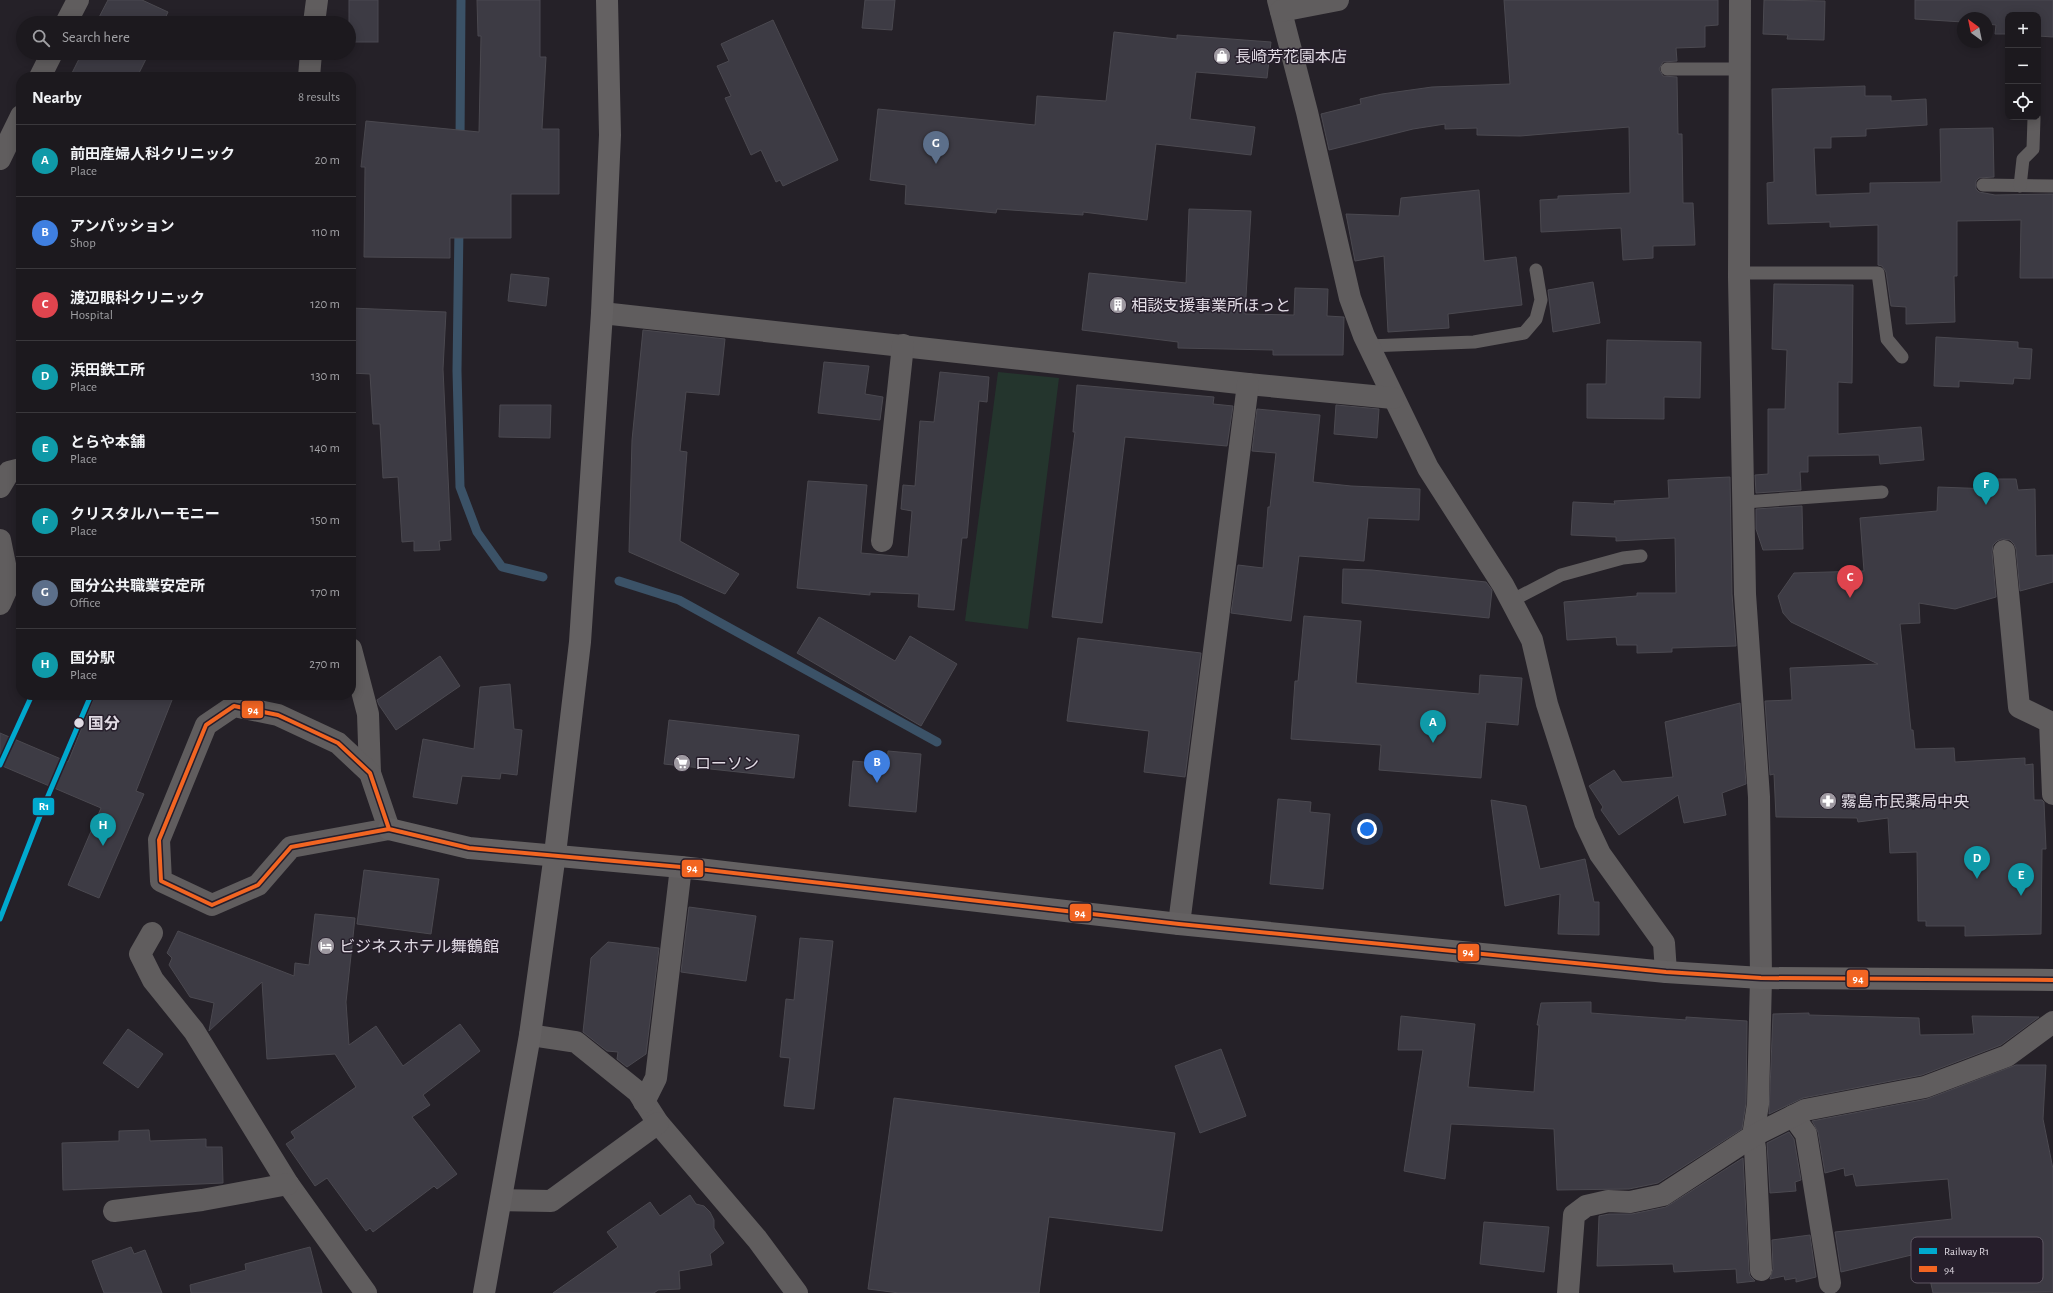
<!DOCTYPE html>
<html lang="en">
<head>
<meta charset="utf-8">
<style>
  :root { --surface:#1c191e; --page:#252227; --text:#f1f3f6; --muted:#a0a0a4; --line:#3a383c; --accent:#9f9aa2 }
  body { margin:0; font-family:"Alegreya Sans","Noto Sans JP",sans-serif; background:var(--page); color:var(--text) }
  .controls { position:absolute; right:12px; top:12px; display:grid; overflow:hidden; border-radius:8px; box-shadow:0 2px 10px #0003 }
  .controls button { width:36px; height:36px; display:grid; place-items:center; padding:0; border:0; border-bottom:1px solid var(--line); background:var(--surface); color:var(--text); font:20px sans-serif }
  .compass { position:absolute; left:1957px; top:12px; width:36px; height:36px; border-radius:50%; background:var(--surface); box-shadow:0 2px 10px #0003; rotate:327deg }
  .you { position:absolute; left:1367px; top:829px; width:14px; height:14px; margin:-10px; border:3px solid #fff; border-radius:50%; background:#1a73e8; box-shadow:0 0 0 6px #1a73e833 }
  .badge { display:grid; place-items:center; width:26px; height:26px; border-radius:50%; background:var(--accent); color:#fff; font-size:13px; font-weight:700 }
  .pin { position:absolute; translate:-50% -33px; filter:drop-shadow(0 1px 2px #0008) }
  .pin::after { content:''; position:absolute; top:21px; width:14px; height:12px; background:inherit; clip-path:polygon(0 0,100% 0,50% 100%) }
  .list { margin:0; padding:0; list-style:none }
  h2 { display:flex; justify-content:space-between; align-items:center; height:52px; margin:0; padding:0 16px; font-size:17px }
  h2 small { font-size:13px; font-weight:400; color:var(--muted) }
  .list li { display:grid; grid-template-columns:26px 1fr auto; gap:12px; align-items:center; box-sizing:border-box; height:72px; padding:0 16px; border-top:1px solid var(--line) }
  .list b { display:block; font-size:15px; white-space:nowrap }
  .list p { margin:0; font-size:13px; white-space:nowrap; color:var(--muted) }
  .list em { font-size:13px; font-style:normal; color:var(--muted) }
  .icon { flex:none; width:22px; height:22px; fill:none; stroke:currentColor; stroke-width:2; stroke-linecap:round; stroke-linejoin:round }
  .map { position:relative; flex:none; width:2053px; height:1293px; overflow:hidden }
  .search { position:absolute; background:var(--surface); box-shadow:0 2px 10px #0003; left:16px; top:16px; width:340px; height:44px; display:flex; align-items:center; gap:10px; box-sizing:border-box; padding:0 14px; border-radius:22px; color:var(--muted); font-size:15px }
  .panel { position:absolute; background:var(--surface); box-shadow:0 2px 10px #0003; left:16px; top:72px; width:340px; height:628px; border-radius:16px }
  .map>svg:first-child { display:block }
</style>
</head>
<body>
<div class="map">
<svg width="2053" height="1293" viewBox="0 0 2053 1293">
  <rect width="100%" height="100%" fill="#252128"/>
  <!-- green -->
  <polygon fill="#24352d" points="998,372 1059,378 1028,629 965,621"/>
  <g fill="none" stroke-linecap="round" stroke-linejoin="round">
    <!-- stream -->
    <g stroke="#3b5267" stroke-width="9">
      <polyline points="460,143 461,0"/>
      <polyline points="459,227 457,371 460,487 477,532 502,567 543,577"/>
      <polyline points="619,581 679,600 937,742"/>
    </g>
  </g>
  <!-- building -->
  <g fill="#3d3b44" stroke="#4b4950">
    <polygon points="108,0 142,0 168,12 163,23 96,23"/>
    <rect x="349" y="0" width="29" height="42"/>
    <polygon points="477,0 540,0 540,57 546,57 542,129 559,129 559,194 511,194 511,238 450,238 450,258 364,257 365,167 361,167 366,121 479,132 481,36 478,36"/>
    <polygon points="865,0 895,0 892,30 862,28"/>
    <polygon points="1504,0 1718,0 1718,25 1705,26 1705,47 1676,48 1677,61 1663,62 1659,69 1663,76 1677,77 1678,134 1682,134 1683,203 1693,203 1695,245 1653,246 1653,258 1623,260 1621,228 1541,232 1540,200 1558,199 1558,196 1630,193 1629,127 1520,136 1477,135 1477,128 1445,129 1445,124 1413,129 1329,150 1321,114 1361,104 1360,99 1382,94 1432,87 1510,84"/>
    <polygon points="1764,0 1825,1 1824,40 1787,39 1788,35 1763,34"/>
    <polygon points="1915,0 2053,0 2053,37 2038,36 2038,15 2008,15 2008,34 1995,34 1996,25 1987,24 1987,18 1963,18 1963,22 1915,19"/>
    <polygon points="773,20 838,160 783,186 780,180 776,182 761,150 751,155 725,98 731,96 717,66 729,61 721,44"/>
    <polygon points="1114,32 1177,39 1177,35 1271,42 1267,78 1196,72 1190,119 1255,127 1251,155 1156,144 1147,220 1083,212 1083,215 997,209 996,213 905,204 906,185 870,180 878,109 1035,125 1037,96 1106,101"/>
    <polygon points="82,53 149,53 137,77 70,77"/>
    <polygon points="1865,86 1865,96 1891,96 1891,101 1926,99 1927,125 1866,129 1866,136 1831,137 1831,148 1814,148 1816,195 1870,193 1870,183 1941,182 1940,129 1993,128 1994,177 1979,178 1976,181 1976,189 1979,192 1995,195 2053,194 2053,278 2020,278 2021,220 1957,221 1957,276 1954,276 1955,322 1906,324 1906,307 1891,306 1886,272 1882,266 1878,265 1878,225 1830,227 1830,222 1768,224 1767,183 1774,182 1772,89"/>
    <polygon points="1479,190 1484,261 1516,257 1522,305 1448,314 1449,328 1388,332 1384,256 1355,261 1346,214 1399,216 1401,198"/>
    <polygon points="1189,209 1251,211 1245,314 1294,315 1295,288 1328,289 1327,316 1344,317 1343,355 1273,355 1273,350 1178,348 1178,342 1082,330 1089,273 1186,283"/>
    <polygon points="511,274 549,278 546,306 508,301"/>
    <polygon points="1593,282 1600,323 1553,332 1548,290"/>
    <polygon points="1774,284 1853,285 1852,383 1838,382 1838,434 1921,427 1924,460 1880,464 1879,455 1808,456 1808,472 1800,472 1801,490 1756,493 1755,475 1768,474 1768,409 1785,409 1787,350 1772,349"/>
    <polygon points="351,308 446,312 443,369 451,540 439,541 440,550 414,551 414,541 402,542 398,477 383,478 380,424 373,424 370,374 351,373"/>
    <polygon points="643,330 725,339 719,395 686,392 680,451 687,452 680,541 739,574 725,594 629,552 632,440"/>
    <polygon points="1936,337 2018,342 2018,348 2032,349 2030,379 2014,378 2013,384 1959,381 1959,387 1934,386"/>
    <polygon points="1607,340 1701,342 1700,398 1664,397 1664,419 1587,418 1587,384 1606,384"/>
    <polygon points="824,362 869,366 865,394 883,397 880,420 818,413"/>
    <polygon points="940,372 989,377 987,402 979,401 967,538 962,538 954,610 918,607 919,594 870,592 870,595 797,588 808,481 867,485 861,553 908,557 912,511 901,509 903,485 915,486 920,421 934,422"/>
    <polygon points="1077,385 1214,397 1213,404 1233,406 1227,446 1125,437 1102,623 1052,617 1075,432 1073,432"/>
    <polygon points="500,405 551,405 550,438 499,437"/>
    <polygon points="1336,405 1379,409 1377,438 1334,434"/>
    <polygon points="1257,409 1320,415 1313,482 1351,486 1420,489 1419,520 1368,518 1364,561 1299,556 1291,621 1231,613 1238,565 1263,568 1268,507 1270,507 1276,453 1252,451"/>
    <polygon points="1730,477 1732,594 1736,646 1672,648 1672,652 1637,653 1637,645 1617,645 1616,637 1567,640 1564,602 1637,596 1637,593 1676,593 1675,538 1616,541 1616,537 1571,535 1573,502 1615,504 1614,501 1669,498 1668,480"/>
    <polygon points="1991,479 2016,479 2018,490 2035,489 2036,556 2053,555 2053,582 2020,591 2016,549 2014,544 2010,540 2002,539 1997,541 1993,545 1992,552 1996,597 1955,609 1919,603 1920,623 1900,624 1911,730 1913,730 1915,749 1954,748 1955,762 2025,758 2025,765 2033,764 2034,800 2042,800 2044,802 2046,849 2042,849 2041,934 1965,936 1965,926 1926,926 1926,921 1918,921 1917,852 1890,853 1888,818 1858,822 1857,818 1776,817 1774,774 1770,775 1765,701 1792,700 1790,668 1878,664 1791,622 1783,613 1778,596 1794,573 1864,571 1860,518 1937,511 1938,487 1991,489"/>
    <polygon points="1802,506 1803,549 1763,550 1756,529 1756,509"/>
    <polygon points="1343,569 1372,570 1486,582 1492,590 1489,618 1342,603"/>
    <polygon points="1304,616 1361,621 1356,683 1479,694 1480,675 1522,678 1518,725 1486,722 1481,778 1379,770 1381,745 1291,739 1295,681 1298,681"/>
    <polygon points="819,617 895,661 910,636 957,664 921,726 797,653"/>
    <polygon points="1078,638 1201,653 1185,777 1144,772 1149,731 1067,721"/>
    <polygon points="440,656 460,686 396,730 379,705 377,700"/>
    <polygon points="510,684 514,729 522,730 517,775 501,773 500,779 462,776 457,804 413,797 423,739 474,749 480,687"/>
    <polygon points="95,695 174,695 136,791 144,794 99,898 68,885 101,808 0,765 0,733 68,762"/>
    <polygon points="1740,703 1746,784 1722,793 1726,815 1684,823 1678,795 1619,835 1601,810 1603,807 1589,786 1614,770 1622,782 1673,777 1665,722"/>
    <polygon points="669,720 799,735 794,778 664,764"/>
    <polygon points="888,751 921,754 916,812 849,806 853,761 887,764"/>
    <polygon points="1278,799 1311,802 1310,812 1330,814 1323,889 1270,884"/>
    <polygon points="1491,800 1526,806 1540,869 1585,859 1594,902 1599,902 1599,935 1558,934 1560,894 1505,906"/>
    <polygon points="364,870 439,879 431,934 357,924"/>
    <polygon points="689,907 756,916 746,981 681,972"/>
    <polygon points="315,914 355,918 346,1002 349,1045 376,1026 403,1066 460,1024 480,1051 423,1095 430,1105 412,1117 457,1174 437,1189 434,1186 373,1232 370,1228 366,1231 327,1178 315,1186 286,1144 295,1138 291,1132 356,1087 335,1054 267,1059 262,982 209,1031 214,1003 190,997 169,965 172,958 167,953 178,931 294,976 295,963 309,965"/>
    <polygon points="800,938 833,941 814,1109 784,1106 790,1058 780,1057 786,999 794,1000"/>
    <polygon points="608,942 659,948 646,1054 627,1067 617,1059 618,1052 607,1051 583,1032 591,958"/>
    <polygon points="1591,1002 1591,1013 1686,1020 1686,1017 1747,1021 1746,1103 1742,1129 1658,1183 1629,1189 1557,1190 1554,1129 1451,1124 1445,1179 1404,1171 1423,1050 1398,1050 1401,1016 1475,1024 1468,1087 1534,1092 1539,1025 1537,1025 1541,1003"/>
    <polygon points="1809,1013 1809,1015 1919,1018 1920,1035 1974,1034 1972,1016 2039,1017 2001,1045 1922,1075 1803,1098 1769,1114 1773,1014"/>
    <polygon points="128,1029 163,1054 138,1088 103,1063"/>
    <polygon points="1221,1049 1246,1116 1200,1133 1175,1066"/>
    <polygon points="2016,1065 2046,1065 2043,1119 2053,1169 2053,1292 1933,1293 1924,1252 1841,1272 1835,1232 1952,1219 1948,1179 1856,1186 1853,1174 1845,1176 1844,1168 1825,1173 1818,1132 1812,1121 1927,1099"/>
    <polygon points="894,1098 1175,1133 1162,1231 1049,1217 1039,1293 899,1293 868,1289"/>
    <polygon points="149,1130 150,1141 206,1139 206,1147 222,1147 223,1183 63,1190 62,1143 119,1141 119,1131"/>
    <polygon points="1789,1132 1794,1139 1801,1180 1795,1182 1796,1191 1770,1193 1767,1143"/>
    <polygon points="1743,1158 1749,1271 1750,1276 1755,1281 1737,1283 1736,1269 1674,1272 1673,1264 1597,1266 1599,1216 1609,1214 1632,1214 1666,1207"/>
    <polygon points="690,1195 696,1204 704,1206 710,1212 714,1220 714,1228 724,1243 710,1254 712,1265 679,1271 680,1289 658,1290 654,1293 553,1293 618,1247 607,1232 650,1202 660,1216"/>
    <polygon points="1484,1222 1549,1227 1544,1272 1480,1264"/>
    <polygon points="1810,1235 1816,1277 1796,1282 1796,1278 1785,1280 1784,1276 1770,1279 1773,1269 1772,1240"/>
    <polygon points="131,1247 134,1254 145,1250 162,1293 104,1293 92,1261"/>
    <polygon points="310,1247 322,1293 191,1293 190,1285 246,1270 245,1264"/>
  </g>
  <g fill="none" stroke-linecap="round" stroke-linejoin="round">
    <!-- lane -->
    <g stroke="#605d5e" stroke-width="13">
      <polyline points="1667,69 1741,69"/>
      <polyline points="1983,185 2053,186"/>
      <polyline points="2020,186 2023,159 2033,149 2034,118"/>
      <polyline points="1740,273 1878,273 1887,339 1902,357"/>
      <polyline points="1368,346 1474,342 1524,333 1536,319 1541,300 1536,270"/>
      <polyline points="1745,502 1882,492"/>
      <polyline points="1511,601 1561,575 1623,558 1641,556"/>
    </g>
    <!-- street -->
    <g stroke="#605d5e" stroke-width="22">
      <polyline points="1278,0 1307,112 1350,298 1364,336 1428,468 1503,585 1532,640 1547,704 1585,822 1600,854 1664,943 1666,972"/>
      <polyline points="1740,0 1739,277 1745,594 1759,797 1761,978 1758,1104 1753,1136 1755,1148 1761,1270"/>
      <polyline points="1281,11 1338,0"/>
      <polyline points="66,23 78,0"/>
      <polyline points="314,23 317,0"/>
      <polyline points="40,77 52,53"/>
      <polyline points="309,77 311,53"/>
      <polyline points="0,159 21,116"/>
      <polyline points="602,313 1248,384 1393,398"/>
      <polyline points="0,487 9,472 21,469"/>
      <polyline points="0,540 9,584 0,604"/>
      <polyline points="882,541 903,345"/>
      <polyline points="2004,551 2019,707 2050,722 2053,794"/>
      <polyline points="351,649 368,714 370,773"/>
      <polygon points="234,706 278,715 338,743 370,773 389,829 291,847 258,885 212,905 161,881 159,840 206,725"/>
      <polyline points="1179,924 1248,384"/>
      <polyline points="152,933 140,954 153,980 194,1031 288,1184 366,1293"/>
      <polyline points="530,1035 576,1042 638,1092 658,1123 757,1239 797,1293"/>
      <polyline points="644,1102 656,1078 681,867"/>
      <polyline points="1793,1116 1806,1134 1830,1283"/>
      <polyline points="501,1200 551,1201 658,1123"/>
      <polyline points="114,1211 202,1200 288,1184"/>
      <polyline points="1568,1293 1574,1215 1586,1206 1608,1201 1630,1202 1663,1195 1753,1136 1805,1110 1925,1087 2007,1056 2053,1022"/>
    </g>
    <!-- secondary -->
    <g stroke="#646162" stroke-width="22">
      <polyline points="389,829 469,848 681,867 1179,924 1666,972 1761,978 2053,980"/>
      <polyline points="484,1293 530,1035 555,854 580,642 602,313 610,135 607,0"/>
    </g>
    <defs>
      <polyline id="bus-1" points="389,829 370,773 338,743 278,715 234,706 206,725 159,840 161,881 212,905 258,885 291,847 389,829 469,848 681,867 1179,924 1666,972 1761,978 2053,980"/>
    </defs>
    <!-- bus-1 casing -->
    <use href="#bus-1" stroke="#261e2b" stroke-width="7"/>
    <!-- bus-1 -->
    <use href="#bus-1" stroke="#f26522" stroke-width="4"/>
    <defs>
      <g id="rail-1">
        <polyline points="0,765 32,695"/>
        <polyline points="0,919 45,803 91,695"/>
      </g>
    </defs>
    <!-- rail-1 casing -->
    <use href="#rail-1" stroke="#261e2b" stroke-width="8"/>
    <!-- rail-1 -->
    <use href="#rail-1" stroke="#00a9ce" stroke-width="5"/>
  </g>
  <!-- icons -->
  <defs>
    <symbol id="shop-disc" viewBox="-11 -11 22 22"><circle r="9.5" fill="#9f9aa2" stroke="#261e2b"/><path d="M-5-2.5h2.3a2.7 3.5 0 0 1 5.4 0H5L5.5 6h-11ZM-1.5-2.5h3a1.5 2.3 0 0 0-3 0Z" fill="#fff"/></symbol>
    <symbol id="building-disc" viewBox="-11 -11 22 22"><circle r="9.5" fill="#9f9aa2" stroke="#261e2b"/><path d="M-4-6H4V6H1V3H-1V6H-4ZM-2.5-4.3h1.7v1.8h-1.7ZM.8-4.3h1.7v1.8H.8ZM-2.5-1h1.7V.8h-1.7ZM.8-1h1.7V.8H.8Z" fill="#fff"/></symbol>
    <symbol id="supermarket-disc" viewBox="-11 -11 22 22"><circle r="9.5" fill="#9f9aa2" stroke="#261e2b"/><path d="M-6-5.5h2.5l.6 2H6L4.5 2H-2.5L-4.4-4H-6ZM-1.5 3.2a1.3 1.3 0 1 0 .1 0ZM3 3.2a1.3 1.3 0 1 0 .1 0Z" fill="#fff"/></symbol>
    <symbol id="pharmacy-disc" viewBox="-11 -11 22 22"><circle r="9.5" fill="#9f9aa2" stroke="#261e2b"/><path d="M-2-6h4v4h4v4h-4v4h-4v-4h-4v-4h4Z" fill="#fff"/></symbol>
    <symbol id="hotel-disc" viewBox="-11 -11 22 22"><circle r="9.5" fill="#9f9aa2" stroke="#261e2b"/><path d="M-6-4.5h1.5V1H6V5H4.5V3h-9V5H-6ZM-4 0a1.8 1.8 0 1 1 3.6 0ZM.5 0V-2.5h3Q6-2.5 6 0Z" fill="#fff"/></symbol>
  </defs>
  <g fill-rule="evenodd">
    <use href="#shop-disc" x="1212" y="46" width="20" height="20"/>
    <use href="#building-disc" x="1108" y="295" width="20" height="20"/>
    <use href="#supermarket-disc" x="672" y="753" width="20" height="20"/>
    <use href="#pharmacy-disc" x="1818" y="791" width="20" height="20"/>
    <use href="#hotel-disc" x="316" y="936" width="20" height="20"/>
  </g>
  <!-- markers -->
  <circle fill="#e1dbe4" stroke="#261e2b" stroke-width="1.5" cx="79" cy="723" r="5.5"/>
  <g text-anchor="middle" stroke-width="3" stroke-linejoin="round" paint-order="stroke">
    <!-- poi labels -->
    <g font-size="16" fill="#e1dbe4" stroke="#261e2b" text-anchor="start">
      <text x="1235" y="62">長崎芳花園本店</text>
      <text x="1131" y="311">相談支援事業所ほっと</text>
      <text x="695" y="769">ローソン</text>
      <text x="1841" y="807">霧島市民薬局中央</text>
      <text x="339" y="952">ビジネスホテル舞鶴館</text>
    </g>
    <!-- stop labels -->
    <g font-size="16" font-weight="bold" fill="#e1dbe4" stroke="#261e2b" text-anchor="start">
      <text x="88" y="729">国分</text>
    </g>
  </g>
  <!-- legend -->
  <rect x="1911" y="1237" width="132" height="46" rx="6" fill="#261e2b" stroke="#5e5762" stroke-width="1"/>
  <rect x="1919" y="1248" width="18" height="6" fill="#00a9ce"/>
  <rect x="1919" y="1266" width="18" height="6" fill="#f26522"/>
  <g font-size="11" fill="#e1dbe4">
    <text x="1944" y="1255">Railway R1</text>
    <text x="1944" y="1273">94</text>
  </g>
  <g stroke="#261e2b" stroke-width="1.5">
    <rect x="241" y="700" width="23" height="19" rx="4" fill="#f26522"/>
    <rect x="32" y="797" width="23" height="19" rx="4" fill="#00a9ce"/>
    <rect x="681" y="859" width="23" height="19" rx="4" fill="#f26522"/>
    <rect x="1069" y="903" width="23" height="19" rx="4" fill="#f26522"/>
    <rect x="1457" y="943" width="23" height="19" rx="4" fill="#f26522"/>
    <rect x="1846" y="969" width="23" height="19" rx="4" fill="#f26522"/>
  </g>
  <g font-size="11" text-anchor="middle" font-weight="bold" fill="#fff">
    <text x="253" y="714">94</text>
    <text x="44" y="810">R1</text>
    <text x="692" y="872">94</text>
    <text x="1080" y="917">94</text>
    <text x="1468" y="956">94</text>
    <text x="1858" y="983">94</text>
  </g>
</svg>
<div class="controls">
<button>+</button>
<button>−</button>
<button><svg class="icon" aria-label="locate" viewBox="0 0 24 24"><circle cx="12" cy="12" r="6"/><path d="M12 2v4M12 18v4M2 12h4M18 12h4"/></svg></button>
</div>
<svg class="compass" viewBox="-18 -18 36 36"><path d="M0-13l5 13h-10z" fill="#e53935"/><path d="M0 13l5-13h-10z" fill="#a0a0a4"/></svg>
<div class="you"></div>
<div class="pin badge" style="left:1433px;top:743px;background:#0f9aa8">A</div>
<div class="pin badge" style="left:877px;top:783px;background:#3f7fe0">B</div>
<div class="pin badge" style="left:1850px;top:598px;background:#e0444e">C</div>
<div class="pin badge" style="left:1977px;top:879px;background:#0f9aa8">D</div>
<div class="pin badge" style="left:2021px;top:896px;background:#0f9aa8">E</div>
<div class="pin badge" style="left:1986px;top:505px;background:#0f9aa8">F</div>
<div class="pin badge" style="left:936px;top:164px;background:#5c6f8a">G</div>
<div class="pin badge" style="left:103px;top:846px;background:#0f9aa8">H</div>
<div class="search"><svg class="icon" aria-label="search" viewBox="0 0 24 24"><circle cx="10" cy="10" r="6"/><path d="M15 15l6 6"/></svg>Search here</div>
<section class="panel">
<h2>Nearby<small>8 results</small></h2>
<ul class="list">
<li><span class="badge" style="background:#0f9aa8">A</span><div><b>前田産婦人科クリニック</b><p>Place</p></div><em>20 m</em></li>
<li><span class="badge" style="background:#3f7fe0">B</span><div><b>アンパッション</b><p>Shop</p></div><em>110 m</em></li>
<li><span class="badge" style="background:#e0444e">C</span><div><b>渡辺眼科クリニック</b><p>Hospital</p></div><em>120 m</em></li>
<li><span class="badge" style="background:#0f9aa8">D</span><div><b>浜田鉄工所</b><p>Place</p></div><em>130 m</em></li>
<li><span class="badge" style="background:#0f9aa8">E</span><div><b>とらや本舗</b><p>Place</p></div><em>140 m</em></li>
<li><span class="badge" style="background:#0f9aa8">F</span><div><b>クリスタルハーモニー</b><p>Place</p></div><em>150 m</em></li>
<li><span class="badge" style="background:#5c6f8a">G</span><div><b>国分公共職業安定所</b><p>Office</p></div><em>170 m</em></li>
<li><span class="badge" style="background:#0f9aa8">H</span><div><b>国分駅</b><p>Place</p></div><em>270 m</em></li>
</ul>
</section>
</div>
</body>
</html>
